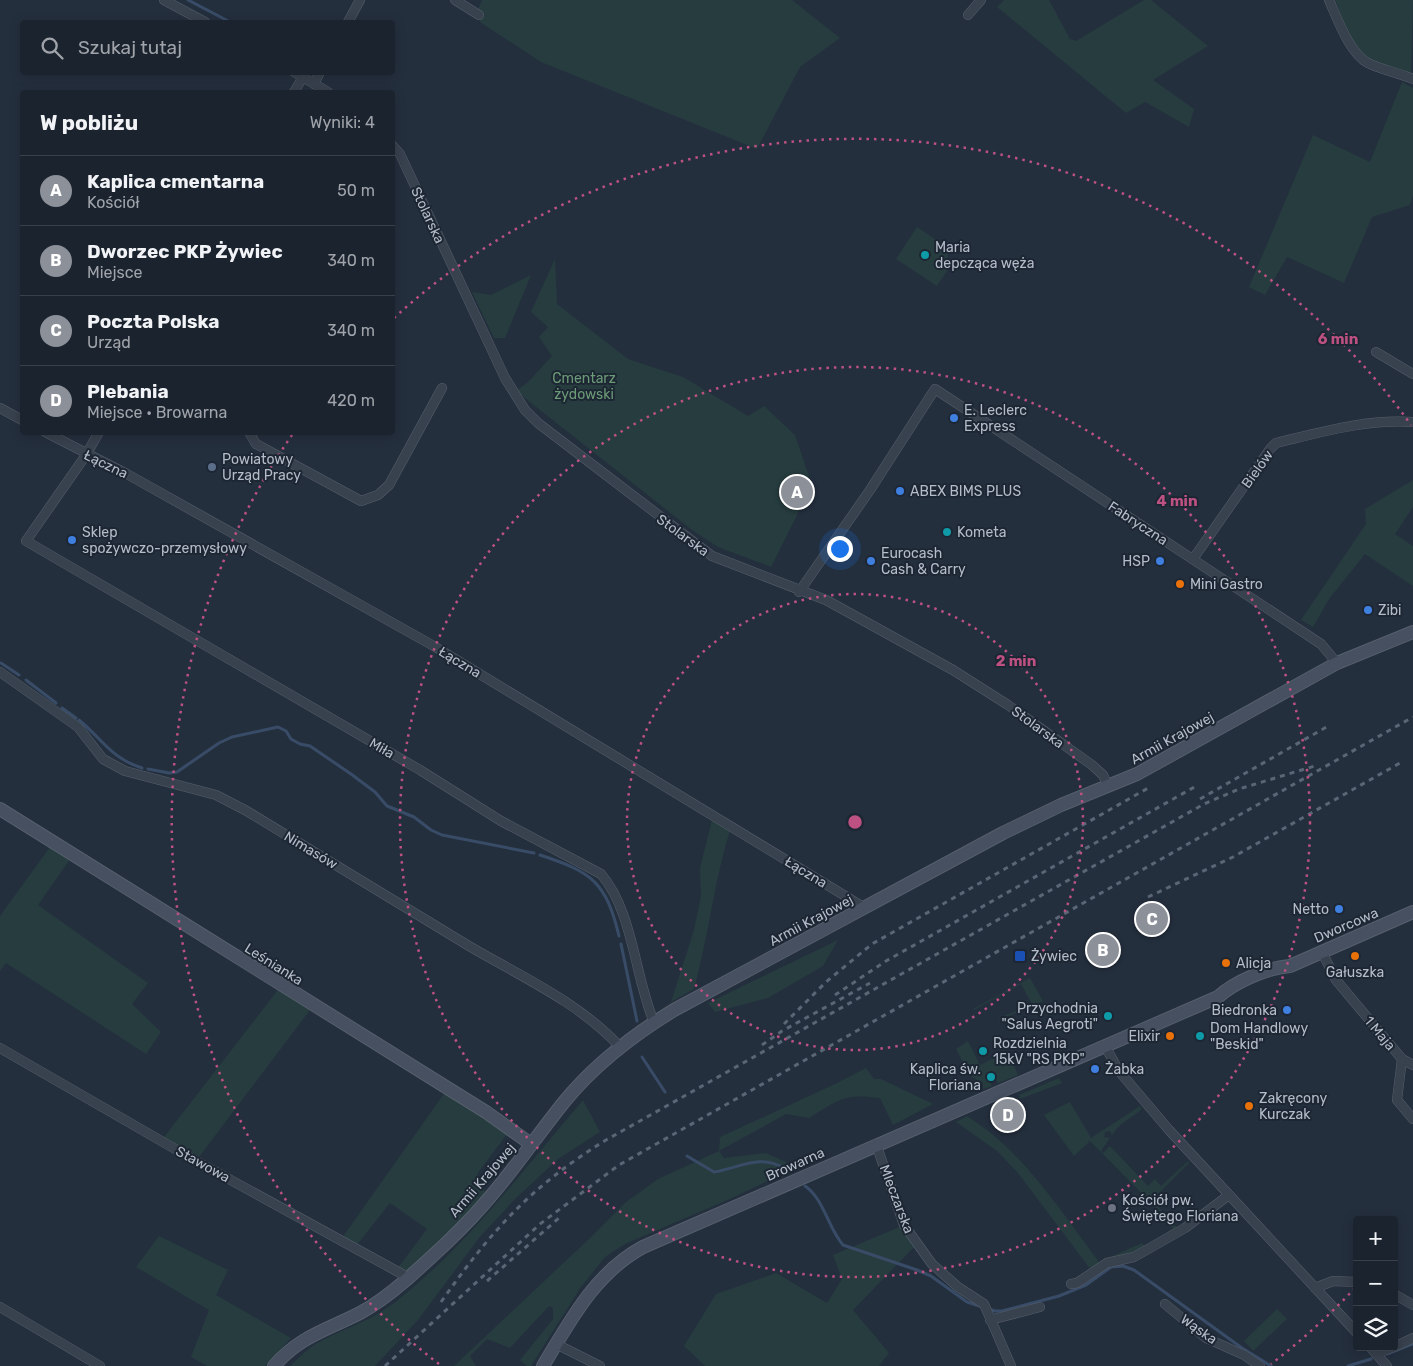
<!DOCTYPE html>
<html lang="pl">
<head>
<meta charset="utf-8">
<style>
  :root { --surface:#1b232e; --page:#282f3a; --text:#f1f3f6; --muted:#a0a4aa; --line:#39404a; --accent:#8c9099 }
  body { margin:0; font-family:Rubik,sans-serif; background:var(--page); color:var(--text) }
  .controls { position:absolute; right:15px; bottom:15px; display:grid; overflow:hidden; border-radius:5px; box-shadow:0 2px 12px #0003 }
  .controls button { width:45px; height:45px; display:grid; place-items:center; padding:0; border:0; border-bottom:1px solid var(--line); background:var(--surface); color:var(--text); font:25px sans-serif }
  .you { position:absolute; left:839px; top:548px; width:18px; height:18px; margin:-12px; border:4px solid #fff; border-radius:50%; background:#1a73e8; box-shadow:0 0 0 8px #1a73e833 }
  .badge { display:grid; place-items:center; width:32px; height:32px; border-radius:50%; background:var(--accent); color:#fff; font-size:16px; font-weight:700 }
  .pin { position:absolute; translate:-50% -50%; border:2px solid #fff; box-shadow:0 1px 5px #0006 }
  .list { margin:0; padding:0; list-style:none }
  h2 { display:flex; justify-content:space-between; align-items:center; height:65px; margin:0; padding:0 20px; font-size:21px }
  h2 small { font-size:16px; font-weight:400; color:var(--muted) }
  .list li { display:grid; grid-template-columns:32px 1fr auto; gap:15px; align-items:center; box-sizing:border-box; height:70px; padding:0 20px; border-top:1px solid var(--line) }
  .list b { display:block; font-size:19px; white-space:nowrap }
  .list p { margin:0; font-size:16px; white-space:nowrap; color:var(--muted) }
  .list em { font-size:16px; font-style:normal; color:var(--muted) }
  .icon { flex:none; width:28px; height:28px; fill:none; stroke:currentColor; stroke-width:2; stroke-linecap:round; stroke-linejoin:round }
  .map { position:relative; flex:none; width:1413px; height:1366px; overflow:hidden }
  .search { position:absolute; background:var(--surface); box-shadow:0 2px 12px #0003; left:20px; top:20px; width:375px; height:55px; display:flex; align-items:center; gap:12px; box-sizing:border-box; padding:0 18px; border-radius:5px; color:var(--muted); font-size:19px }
  .panel { position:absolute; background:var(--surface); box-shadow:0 2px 12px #0003; left:20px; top:90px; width:375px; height:345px; border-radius:5px }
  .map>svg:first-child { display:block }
</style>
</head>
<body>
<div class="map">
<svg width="1413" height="1366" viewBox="0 0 1413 1366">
  <rect width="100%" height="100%" fill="#242f3e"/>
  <!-- green -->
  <g fill="#263c3f">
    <polygon points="482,0 792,0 840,38 800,67 757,149 541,62 480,22 478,9"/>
    <polygon points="1004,0 1049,0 1070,39 1076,41 1144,0 1151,0 1208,46 1153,80 1194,109 1189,127 1145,102 1126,113 997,7"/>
    <path d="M 1335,0 L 1413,0 L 1411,74 C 1397,68 1380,66 1367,58 C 1352,50 1342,16 1335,0 Z"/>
    <polygon points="1402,82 1413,88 1413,195 1410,205 1372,217 1344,283 1287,257 1265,295 1249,287 1313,135 1370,162"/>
    <polygon points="917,227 947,247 949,268 937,286 896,259"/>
    <polygon points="555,259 557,304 628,359 683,377 748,416 764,406 795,435 812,485 771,567 718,547 692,530 516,391 529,381 552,356 539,337 548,327 531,312"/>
    <polygon points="531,275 505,338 494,338 472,292 491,295"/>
    <polygon points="1413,480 1413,507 1395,534 1413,546 1413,586 1365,554 1329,599 1313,627 1301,620 1366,524 1365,509"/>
    <path d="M 713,816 L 731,827 C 714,880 709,935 694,989 L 671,1002 L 694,930 L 701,896 L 700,868 Z"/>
    <polygon points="53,843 73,855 38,905 148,983 132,1004 161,1032 146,1054 6,963 0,971 0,916"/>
    <polygon points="838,940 823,966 768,998 715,1012 708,1003"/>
    <polygon points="1030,978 1043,1001 1000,1020 999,1018 1032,1004 1021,984 974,1010 973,1009"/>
    <polygon points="281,986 313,1006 196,1161 161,1141"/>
    <polygon points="968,1041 980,1065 1008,1051 1018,1075 998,1083 992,1073 987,1075 992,1086 983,1089 983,1083 970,1076 956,1049"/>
    <path d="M 866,1068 L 874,1079 L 881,1079 L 933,1104 L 893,1125 L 880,1098 C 844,1093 838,1100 809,1118 L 786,1114 L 719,1151 L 724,1158 L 766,1153 L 793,1165 L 791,1170 L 732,1198 L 625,1244 L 605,1257 L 581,1287 L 531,1366 L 527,1366 L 520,1360 L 553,1319 L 553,1308 L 549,1306 L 510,1348 L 487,1339 L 470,1356 L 476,1366 L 454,1366 L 591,1237 L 626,1202 L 658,1179 L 719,1151 L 720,1137 L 835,1084 Z"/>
    <polygon points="1059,1078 1062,1083 1020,1099 1019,1095"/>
    <polygon points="448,1088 511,1129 477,1174 488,1199 407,1279 397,1269 427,1229 390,1203 356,1246 342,1238"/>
    <path d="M 583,1100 L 600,1132 L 558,1159 L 515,1199 L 479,1238 L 418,1320 L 375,1366 L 290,1366 C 298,1359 307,1349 316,1344 C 343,1328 368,1323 394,1303 C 467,1246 523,1170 583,1100 Z"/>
    <path d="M 1070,1102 L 1091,1138 L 1140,1106 L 1142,1109 C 1128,1121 1124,1119 1112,1135 L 1110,1131 L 1105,1132 L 1104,1137 L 1110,1138 L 1101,1151 L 1103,1153 L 1110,1146 L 1148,1186 L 1155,1179 L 1161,1186 L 1187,1162 L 1190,1162 L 1152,1200 L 1180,1231 L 1133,1257 L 1091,1270 L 1018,1173 L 997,1151 L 956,1122 L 967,1116 C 1024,1152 1059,1209 1099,1262 L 1142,1243 L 1147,1247 L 1173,1228 L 1166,1224 L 1169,1221 L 1090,1141 L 1074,1156 L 1044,1115 Z"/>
    <polygon points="904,1225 916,1245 853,1310 889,1353 879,1366 705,1366 684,1346 716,1294 776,1273 827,1303 842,1279 833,1255"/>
    <polygon points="159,1236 228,1270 216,1295 291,1338 265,1366 207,1366 191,1357 209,1310 136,1267"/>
    <polygon points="1277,1309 1287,1319 1253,1351 1244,1341"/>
  </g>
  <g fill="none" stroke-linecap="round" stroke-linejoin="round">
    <!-- stream -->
    <g stroke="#394c67" stroke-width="3">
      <polyline points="188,0 230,22"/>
      <polyline points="1,663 19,675"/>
      <polyline points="26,680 56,703"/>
      <polyline points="62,708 76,718"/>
      <path d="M 79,720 C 103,740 111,758 142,768"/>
      <polyline points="148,769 169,773 177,772 219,743 232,737 278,727 286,731 291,739 300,744 310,746 351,774 375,792 387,806 414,817 431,830 442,835 534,853"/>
      <path d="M 540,855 C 592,872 606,882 619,936"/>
      <polyline points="621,944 637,1021"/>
      <polyline points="642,1057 665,1092"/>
      <path d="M 687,1156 L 714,1172 C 739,1168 761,1153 785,1169"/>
      <path d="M 805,1186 C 824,1199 828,1228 843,1245 L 917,1270 L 931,1276 L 967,1302 L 995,1311 L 1002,1311 L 1059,1296 L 1086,1285 L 1111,1267 L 1123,1266 L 1134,1270 L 1242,1348 L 1271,1366"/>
      <polyline points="1387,1354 1413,1344"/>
      <polyline points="1348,1366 1371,1359"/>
    </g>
    <defs>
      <g id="street">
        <polyline points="164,0 205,22"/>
        <polyline points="455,0 479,15"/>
        <path d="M 1329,0 C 1337,18 1350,54 1368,63 C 1382,70 1399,73 1413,79"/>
        <polyline points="968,15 981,0"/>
        <polyline points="348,22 360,0"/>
        <polyline points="294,72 328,92"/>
        <polyline points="314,84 320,72"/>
        <polyline points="294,92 303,77"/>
        <polyline points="392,145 400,154 505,378 525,410 538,423 712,556 826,600 866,622 953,670 1008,705 1092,765 1103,775 1108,786"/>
        <polyline points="1376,352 1413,374"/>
        <polyline points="0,408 22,420"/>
        <polyline points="45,432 127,474 432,645 865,908"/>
        <path d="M 99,432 L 86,455 L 26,541 L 420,770 L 501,821 L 601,874 C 633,911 635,978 654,1022"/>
        <polyline points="249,432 256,444 361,501 378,495 389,485 442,388"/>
        <path d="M 1193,559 L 1270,449 L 1276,443 C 1322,432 1366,419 1413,422"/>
        <polyline points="799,592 870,490 935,389 1321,644 1337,663"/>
        <path d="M 0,672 L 78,727 L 103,759 L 125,771 L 216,795 L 245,810 C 320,855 394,901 469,946 C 520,976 579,1002 620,1047"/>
        <polyline points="1322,952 1336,980 1402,1059 1397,1100 1413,1119"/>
        <polyline points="1105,1046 1119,1071 1169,1130 1357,1333"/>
        <polyline points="0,1048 196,1161 402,1274 407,1279"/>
        <polyline points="1402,1059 1413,1065"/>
        <polyline points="876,1144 904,1225 932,1264 958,1287 984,1304 1011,1366"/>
        <polyline points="1071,1284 1077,1283 1107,1263 1134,1257 1185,1228 1229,1195"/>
        <polyline points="1315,1288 1333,1281 1357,1282"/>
        <polyline points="1394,1294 1413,1305"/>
        <polyline points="1165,1304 1206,1338 1244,1355 1260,1366"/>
        <polyline points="0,1307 100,1366"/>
        <polyline points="990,1320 1040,1307"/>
        <polyline points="556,1344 600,1366"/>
        <polyline points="1370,1347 1387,1366"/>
        <polyline points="1394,1347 1413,1338"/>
        <polyline points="1376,1354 1393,1347"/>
      </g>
      <g id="secondary">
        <polyline points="0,809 486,1112 531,1144"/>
        <path d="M 274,1366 C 300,1336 327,1330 360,1313 C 377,1304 392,1292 406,1280 C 435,1254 465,1227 490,1197 C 516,1167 539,1133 564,1102 C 595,1064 633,1035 674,1010 L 1003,833 L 1061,805 L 1137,774 L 1337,663 L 1413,632"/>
        <path d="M 543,1366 C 570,1321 595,1273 643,1247 L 1218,997 C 1236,981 1267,968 1290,966 L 1413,912"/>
      </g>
    </defs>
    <!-- street casing -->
    <use href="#street" stroke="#565f6c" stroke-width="10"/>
    <!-- secondary casing -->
    <use href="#secondary" stroke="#565f6c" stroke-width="14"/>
    <!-- street -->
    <use href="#street" stroke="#38414e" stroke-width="9"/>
    <!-- secondary -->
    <use href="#secondary" stroke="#465061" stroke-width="12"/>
    <!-- rail -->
    <g stroke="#5a6575" stroke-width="3" stroke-dasharray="5 5" stroke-linecap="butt">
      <polyline points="1200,799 1330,725"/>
      <polyline points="1148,897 1233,857 1400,763"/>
      <polyline points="835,995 886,961 1198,785"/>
      <polyline points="784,1024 826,982 872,944 1150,787"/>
      <polyline points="762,1045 782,1031 870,983"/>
      <polyline points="487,1281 559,1218"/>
      <path d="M 441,1302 C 492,1230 530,1187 606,1140 L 1204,804 L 1239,789 L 1318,765"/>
      <polyline points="385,1366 540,1224 619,1165 1413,717"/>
    </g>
  </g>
  <!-- distance rings -->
  <g fill="none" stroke="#bd5182" stroke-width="2.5" stroke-dasharray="2.5 5">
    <circle cx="855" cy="822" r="228"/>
    <circle cx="855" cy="822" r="455"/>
    <path d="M1355 1288A683 683 0 0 1 1271 1364M439 1364A683 683 0 0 1 292 435M394 318A683 683 0 0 1 1411 425"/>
  </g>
  <!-- markers -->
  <g fill="#0f9aa8" stroke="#1d2633" stroke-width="2">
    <circle cx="925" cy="255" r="5"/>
    <circle cx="947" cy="532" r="5"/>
    <circle cx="1108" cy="1016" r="5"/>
    <circle cx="1200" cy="1036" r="5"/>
    <circle cx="983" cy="1051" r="5"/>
    <circle cx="991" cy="1077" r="5"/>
  </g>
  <g fill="#3f7fe0" stroke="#1d2633" stroke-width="2">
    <circle cx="954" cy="418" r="5"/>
    <circle cx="900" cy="491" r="5"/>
    <circle cx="72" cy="540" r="5"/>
    <circle cx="871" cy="561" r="5"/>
    <circle cx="1160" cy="561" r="5"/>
    <circle cx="1368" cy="610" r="5"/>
    <circle cx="1339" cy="909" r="5"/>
    <circle cx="1287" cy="1010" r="5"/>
    <circle cx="1095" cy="1069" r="5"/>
  </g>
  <circle fill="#5c6f8a" stroke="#1d2633" stroke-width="2" cx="212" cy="467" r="5"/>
  <g fill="#e8710a" stroke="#1d2633" stroke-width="2">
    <circle cx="1180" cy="584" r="5"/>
    <circle cx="1355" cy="956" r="5"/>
    <circle cx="1226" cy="963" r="5"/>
    <circle cx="1170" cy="1036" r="5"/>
    <circle cx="1249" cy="1106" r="5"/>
  </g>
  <rect fill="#1a4fb4" stroke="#1d2633" stroke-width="2" x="1014" y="950" width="12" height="12" rx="2.5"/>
  <circle fill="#6b7280" stroke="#1d2633" stroke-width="2" cx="1112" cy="1208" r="5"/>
  <g text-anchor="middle" stroke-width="4" stroke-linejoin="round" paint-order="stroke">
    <!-- street labels -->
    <g font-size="14" fill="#b4bcc9" stroke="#1d2633">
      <text transform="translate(428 215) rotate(65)" y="5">Stolarska</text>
      <text transform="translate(106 464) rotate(26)" y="5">Łączna</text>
      <text transform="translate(1257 469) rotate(-54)" y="5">Bielów</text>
      <text transform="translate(1138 523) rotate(33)" y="5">Fabryczna</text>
      <text transform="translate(683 535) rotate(36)" y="5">Stolarska</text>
      <text transform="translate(460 662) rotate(31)" y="5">Łączna</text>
      <text transform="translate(1038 727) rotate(36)" y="5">Stolarska</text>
      <text transform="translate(1172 738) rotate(-29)" y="5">Armii Krajowej</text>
      <text transform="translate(382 748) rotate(30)" y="5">Miła</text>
      <text transform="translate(311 850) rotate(31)" y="5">Nimasów</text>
      <text transform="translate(806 872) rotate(31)" y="5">Łączna</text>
      <text transform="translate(811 920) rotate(-28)" y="5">Armii Krajowej</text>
      <text transform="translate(1346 925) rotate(-23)" y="5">Dworcowa</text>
      <text transform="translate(274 964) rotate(32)" y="5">Leśnianka</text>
      <text transform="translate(1380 1033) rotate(50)" y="5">1 Maja</text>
      <text transform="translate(203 1164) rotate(29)" y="5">Stawowa</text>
      <text transform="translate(795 1164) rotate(-24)" y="5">Browarna</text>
      <text transform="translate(482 1180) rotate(-49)" y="5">Armii Krajowej</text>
      <text transform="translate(897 1199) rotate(69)" y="5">Mleczarska</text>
      <text transform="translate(1199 1329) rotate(35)" y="5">Wąska</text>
    </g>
    <!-- poi labels -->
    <g font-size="14" fill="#b4bcc9" stroke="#1d2633" text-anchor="start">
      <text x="935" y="252">Maria<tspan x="935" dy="16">depcząca węża</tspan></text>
      <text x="964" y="415">E. Leclerc<tspan x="964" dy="16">Express</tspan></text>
      <text x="222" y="464">Powiatowy<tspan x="222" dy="16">Urząd Pracy</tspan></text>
      <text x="910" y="496">ABEX BIMS PLUS</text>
      <text x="82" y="537">Sklep<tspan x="82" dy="16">spożywczo-przemysłowy</tspan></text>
      <text x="957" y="537">Kometa</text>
      <text x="881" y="558">Eurocash<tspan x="881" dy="16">Cash &amp; Carry</tspan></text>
      <text x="1150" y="566" text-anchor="end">HSP</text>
      <text x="1190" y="589">Mini Gastro</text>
      <text x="1378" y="615">Zibi</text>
      <text x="1329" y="914" text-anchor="end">Netto</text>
      <text x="1031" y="961">Żywiec</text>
      <text x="1236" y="968">Alicja</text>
      <text x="1355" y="977" text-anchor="middle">Gałuszka</text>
      <text x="1098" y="1013" text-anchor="end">Przychodnia<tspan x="1098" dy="16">"Salus Aegroti"</tspan></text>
      <text x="1277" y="1015" text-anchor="end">Biedronka</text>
      <text x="1210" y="1033">Dom Handlowy<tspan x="1210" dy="16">"Beskid"</tspan></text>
      <text x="1160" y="1041" text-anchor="end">Elixir</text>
      <text x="993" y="1048">Rozdzielnia<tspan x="993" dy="16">15kV "RS PKP"</tspan></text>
      <text x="981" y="1074" text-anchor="end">Kaplica św.<tspan x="981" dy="16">Floriana</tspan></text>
      <text x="1105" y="1074">Żabka</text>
      <text x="1259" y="1103">Zakręcony<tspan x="1259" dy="16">Kurczak</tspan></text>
      <text x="1122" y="1205">Kościół pw.<tspan x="1122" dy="16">Świętego Floriana</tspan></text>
    </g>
    <!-- park labels -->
    <g font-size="14" fill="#6b9a76" stroke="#1d2633">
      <text x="584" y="383">Cmentarz<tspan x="584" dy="16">żydowski</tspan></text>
    </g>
  </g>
  <circle cx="855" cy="822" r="8" fill="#bd5182" stroke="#1d2633" stroke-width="2.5"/>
  <g font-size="15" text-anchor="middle" font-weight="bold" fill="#bd5182" stroke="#1d2633" stroke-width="4" stroke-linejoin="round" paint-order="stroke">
    <text x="1338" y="344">6 min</text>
    <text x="1177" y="506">4 min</text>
    <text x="1016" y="666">2 min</text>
  </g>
</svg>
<div class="controls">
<button>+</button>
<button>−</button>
<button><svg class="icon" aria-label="layers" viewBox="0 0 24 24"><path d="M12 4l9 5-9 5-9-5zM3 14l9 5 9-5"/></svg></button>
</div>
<div class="you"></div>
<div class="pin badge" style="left:797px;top:492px">A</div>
<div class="pin badge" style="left:1103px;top:950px">B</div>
<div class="pin badge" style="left:1152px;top:919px">C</div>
<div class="pin badge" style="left:1008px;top:1115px">D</div>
<div class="search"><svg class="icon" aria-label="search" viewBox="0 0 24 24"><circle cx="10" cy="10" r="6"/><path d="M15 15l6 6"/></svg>Szukaj tutaj</div>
<section class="panel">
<h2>W pobliżu<small>Wyniki: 4</small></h2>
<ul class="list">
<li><span class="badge">A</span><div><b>Kaplica cmentarna</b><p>Kościół</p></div><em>50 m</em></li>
<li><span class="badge">B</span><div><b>Dworzec PKP Żywiec</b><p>Miejsce</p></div><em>340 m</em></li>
<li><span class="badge">C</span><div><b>Poczta Polska</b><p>Urząd</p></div><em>340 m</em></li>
<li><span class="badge">D</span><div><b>Plebania</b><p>Miejsce · Browarna</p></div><em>420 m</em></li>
</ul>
</section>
</div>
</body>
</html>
